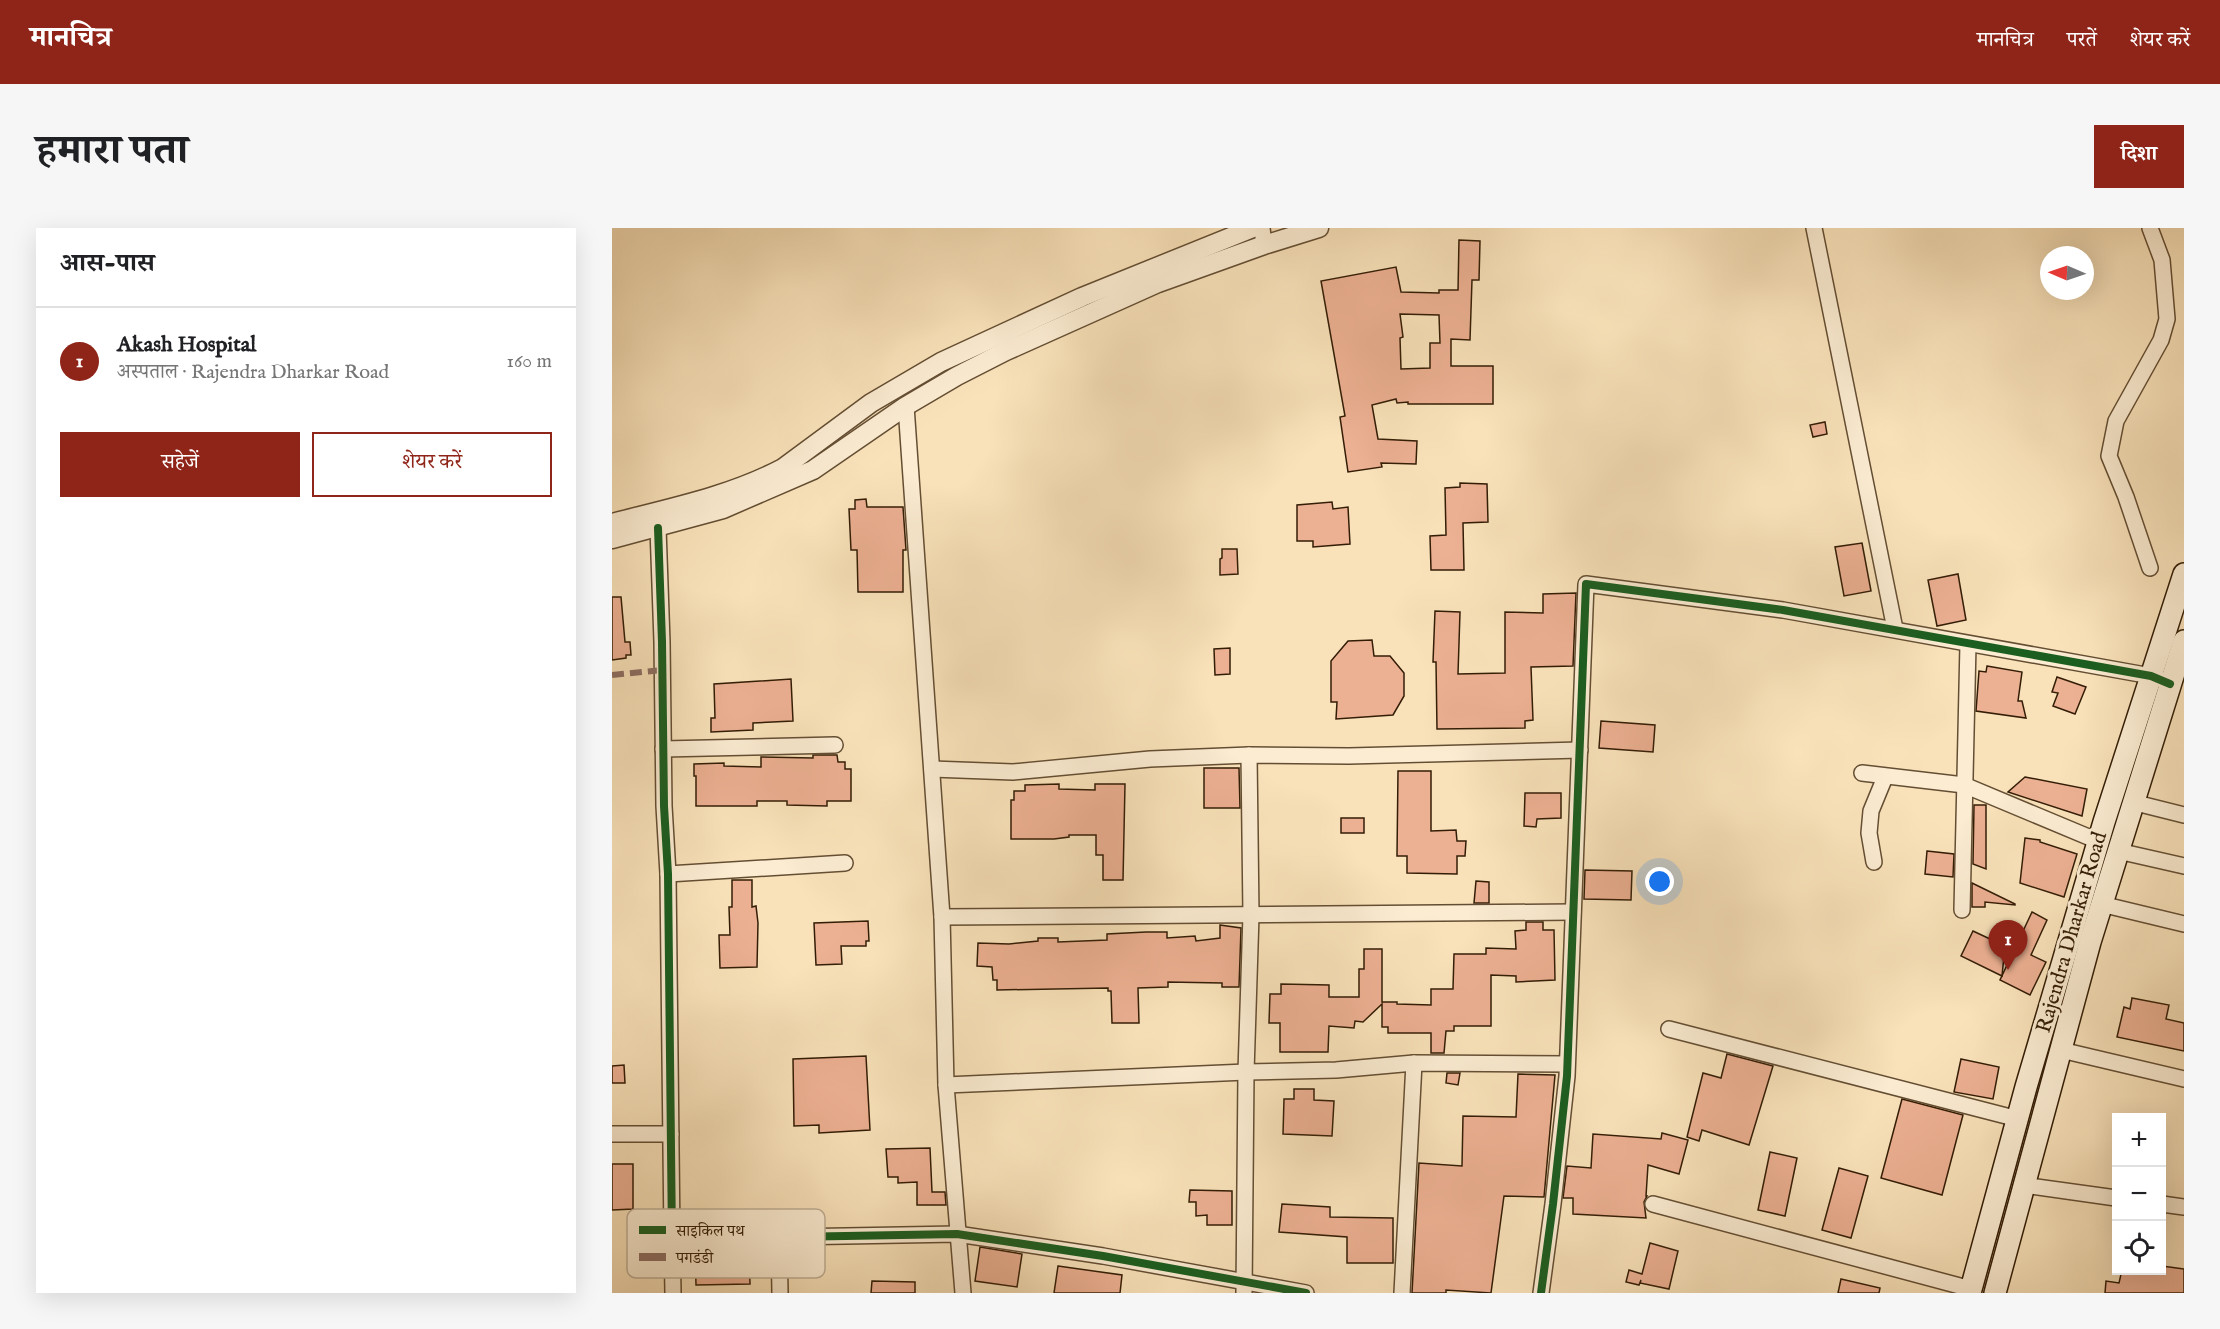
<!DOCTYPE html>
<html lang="hi">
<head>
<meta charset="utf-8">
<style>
  :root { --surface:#fff; --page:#f6f6f6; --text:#202124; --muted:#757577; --line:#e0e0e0; --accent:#8f2418 }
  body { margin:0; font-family:"IM FELL English","Noto Serif Devanagari",serif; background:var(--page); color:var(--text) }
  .controls { position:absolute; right:18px; bottom:18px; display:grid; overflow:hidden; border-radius:0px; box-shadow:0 6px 24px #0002 }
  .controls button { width:54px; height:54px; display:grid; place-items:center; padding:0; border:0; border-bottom:2px solid var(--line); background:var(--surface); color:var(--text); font:30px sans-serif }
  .compass { position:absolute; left:1428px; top:18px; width:54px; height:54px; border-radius:50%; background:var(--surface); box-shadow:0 6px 24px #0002; rotate:272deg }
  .you { position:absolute; left:1048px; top:654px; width:21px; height:21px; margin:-15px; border:4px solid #fff; border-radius:50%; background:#1a73e8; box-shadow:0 0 0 9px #1a73e833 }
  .badge { display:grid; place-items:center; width:39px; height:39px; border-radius:50%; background:var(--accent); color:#fff; font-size:20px; font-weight:700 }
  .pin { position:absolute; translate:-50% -50px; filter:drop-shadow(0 2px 3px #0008) }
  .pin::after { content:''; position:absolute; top:32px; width:21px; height:18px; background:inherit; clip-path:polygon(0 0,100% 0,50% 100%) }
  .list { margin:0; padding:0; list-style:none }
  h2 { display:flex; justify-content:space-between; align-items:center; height:78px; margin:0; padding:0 24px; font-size:26px }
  h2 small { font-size:20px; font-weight:400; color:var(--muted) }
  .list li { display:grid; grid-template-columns:39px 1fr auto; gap:18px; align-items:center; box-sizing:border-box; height:108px; padding:0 24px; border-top:2px solid var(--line) }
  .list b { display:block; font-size:22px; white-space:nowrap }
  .list p { margin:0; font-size:20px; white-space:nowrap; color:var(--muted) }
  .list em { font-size:20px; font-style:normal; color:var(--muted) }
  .actions { display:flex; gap:12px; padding:18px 24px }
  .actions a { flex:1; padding:14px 0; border:2px solid var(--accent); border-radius:0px; text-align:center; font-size:21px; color:var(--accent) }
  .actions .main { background:var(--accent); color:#fff }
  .icon { flex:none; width:33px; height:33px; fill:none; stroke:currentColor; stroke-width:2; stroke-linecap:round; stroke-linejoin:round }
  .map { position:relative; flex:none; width:1572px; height:1065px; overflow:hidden; border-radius:0px }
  header { display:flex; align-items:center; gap:36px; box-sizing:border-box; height:84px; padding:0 30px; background:var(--accent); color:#fff }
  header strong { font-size:28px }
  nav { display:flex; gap:33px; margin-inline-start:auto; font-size:21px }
  .intro { display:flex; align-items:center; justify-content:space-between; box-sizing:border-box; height:144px; padding:0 36px }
  h1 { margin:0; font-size:42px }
  .button { padding:15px 27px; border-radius:0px; background:var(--accent); color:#fff; font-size:21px; font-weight:700 }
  main { display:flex; gap:36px; padding:0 36px }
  aside { flex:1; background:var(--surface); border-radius:0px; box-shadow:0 6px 24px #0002 }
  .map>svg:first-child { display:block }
</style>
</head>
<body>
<header>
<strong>मानचित्र</strong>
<nav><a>मानचित्र</a><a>परतें</a><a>शेयर करें</a></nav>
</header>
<div class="intro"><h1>हमारा पता</h1><a class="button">दिशा</a></div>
<main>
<aside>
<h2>आस-पास<small></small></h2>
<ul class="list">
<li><span class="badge">1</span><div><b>Akash Hospital</b><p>अस्पताल · Rajendra Dharkar Road</p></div><em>160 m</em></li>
</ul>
<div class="actions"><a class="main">सहेजें</a><a>शेयर करें</a></div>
</aside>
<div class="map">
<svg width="1572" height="1065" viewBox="0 0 1572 1065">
  <rect width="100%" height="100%" fill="#f9e2ba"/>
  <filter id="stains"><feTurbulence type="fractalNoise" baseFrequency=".00333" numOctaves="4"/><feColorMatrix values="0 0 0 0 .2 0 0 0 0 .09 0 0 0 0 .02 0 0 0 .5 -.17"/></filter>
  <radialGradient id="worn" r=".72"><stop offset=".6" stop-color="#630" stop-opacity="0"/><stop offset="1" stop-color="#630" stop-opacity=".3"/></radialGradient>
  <!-- building -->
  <g fill="#ecb092" stroke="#331d06" stroke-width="1.5" fill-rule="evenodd">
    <path d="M 847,12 L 868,13 L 867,52 L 860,52 L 858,112 L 839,111 L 839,138 L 881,138 L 881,176 L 796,176 L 796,174 L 785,175 L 784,171 L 760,177 L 766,211 L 805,213 L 804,236 L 769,235 L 770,239 L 736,244 L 728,189 L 733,188 L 709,53 L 784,39 L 789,64 L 827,65 L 827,62 L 846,62 ZM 788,86 L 827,87 L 828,115 L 818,115 L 818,140 L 789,141 L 788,110 L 791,109 Z"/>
    <polygon points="1213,194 1215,206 1201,209 1198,197"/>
    <polygon points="848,255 875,256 876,294 851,295 852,342 819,342 818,308 834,307 833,260 848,259"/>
    <polygon points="254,271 255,279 291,279 294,322 291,322 291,364 246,364 245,322 239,322 237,281 243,281 243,272"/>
    <polygon points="720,274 721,281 736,279 738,316 701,319 701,313 685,313 685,277"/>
    <polygon points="1250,315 1259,363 1232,368 1223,319"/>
    <polygon points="610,321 625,321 626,346 608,347 608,331 610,330"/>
    <polygon points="1346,346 1354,392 1325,398 1316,352"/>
    <polygon points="964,365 961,438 919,439 921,492 913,493 913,500 825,501 824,434 821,434 823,383 848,384 846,446 893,445 893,384 931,385 931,366"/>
    <polygon points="0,369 9,369 13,414 18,414 19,427 14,427 14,430 0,432"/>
    <polygon points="760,412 762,428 778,428 792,445 792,468 781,487 724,491 725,474 719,474 719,433 736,413"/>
    <polygon points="618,420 618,446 603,447 602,421"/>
    <polygon points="1375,438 1410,444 1406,473 1410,473 1414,490 1364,483 1367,443 1374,444"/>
    <polygon points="1445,449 1474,459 1463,486 1441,478 1446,465 1440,464"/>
    <polygon points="179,451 181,493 141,495 141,502 99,504 99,490 103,490 102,456"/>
    <polygon points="989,493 1043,497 1041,524 987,520"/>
    <polygon points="201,527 225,527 226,534 233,534 233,541 239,541 239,573 215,573 215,578 175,577 175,573 145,573 145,578 84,578 84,548 82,548 82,536 112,535 112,538 149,539 149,529 201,530"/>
    <polygon points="592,540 627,540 628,580 592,580"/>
    <polygon points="786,543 819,543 819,603 844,602 845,613 854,613 853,628 845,628 845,646 795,645 795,628 785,628"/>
    <polygon points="1413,549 1475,561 1470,588 1396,564"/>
    <polygon points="447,556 447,561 483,562 483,556 513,556 511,652 491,652 491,627 484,627 484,607 457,607 457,609 442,611 399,611 399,572 402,572 402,563 413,563 413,557"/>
    <polygon points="913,565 949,565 949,590 925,591 924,599 912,598"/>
    <polygon points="1362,577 1374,577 1374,641 1361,636"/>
    <rect x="729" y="590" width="23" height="15"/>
    <polygon points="1413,610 1428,612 1428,614 1465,626 1452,669 1408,655"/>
    <polygon points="1315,623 1342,626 1341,649 1313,646"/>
    <polygon points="973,642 1020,643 1019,672 972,671"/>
    <polygon points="120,652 140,652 140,679 144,678 146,695 145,739 108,740 107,707 118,707 117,679 120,679"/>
    <polygon points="864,653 877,654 877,675 862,675"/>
    <polygon points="1360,655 1403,676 1403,677 1373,674 1373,679 1360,679"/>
    <polygon points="1420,684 1435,692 1419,727 1434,734 1418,767 1388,752"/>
    <polygon points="256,693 257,713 254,713 254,718 229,718 230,736 204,737 202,695"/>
    <polygon points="914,694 931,694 931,702 942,702 943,752 904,754 904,748 879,747 879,798 842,798 842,803 834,803 832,825 819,825 819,805 776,805 776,799 770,799 770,776 751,794 743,793 742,800 717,798 716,824 668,824 668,795 657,795 658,766 669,766 669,756 717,757 717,769 747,769 747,741 752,741 752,721 770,721 770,774 785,774 785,776 819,777 819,761 841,761 842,726 874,726 874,720 904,721 903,703 914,702"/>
    <polygon points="608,697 629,700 627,759 610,759 610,755 556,754 556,759 526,760 527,795 500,795 499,763 496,763 496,760 385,762 385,752 381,752 380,739 365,738 366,715 397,716 426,713 426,710 446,710 446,714 495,712 495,706 534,704 555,704 555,710 583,708 584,713 608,710"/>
    <polygon points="1361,703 1393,718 1390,748 1349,728"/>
    <polygon points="1520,770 1557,777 1554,791 1572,795 1572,823 1505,809 1512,779 1518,781"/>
    <polygon points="1115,826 1161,838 1137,917 1090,902 1087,913 1075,909 1091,845 1109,850"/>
    <polygon points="254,828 258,902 207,905 207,897 182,898 181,831"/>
    <polygon points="1349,831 1387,839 1381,871 1342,864"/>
    <polygon points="12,837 13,855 0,855 0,838"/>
    <polygon points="835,845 848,845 846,857 834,855"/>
    <polygon points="906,846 943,847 932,969 892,968 879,1065 834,1062 834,1065 800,1065 807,935 850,938 851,888 904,889"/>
    <polygon points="682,861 702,861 702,872 722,873 720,908 671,906 672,871 682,871"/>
    <polygon points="1290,871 1351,887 1330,967 1269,950"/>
    <polygon points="1050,905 1076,912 1067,946 1036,937 1034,968 1035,968 1032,974 1034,990 961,986 961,970 951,970 955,938 979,940 981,906 1049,911"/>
    <polygon points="318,920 320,964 333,964 334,977 305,977 305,954 286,955 286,949 276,949 274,921"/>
    <polygon points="1158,924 1185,930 1173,988 1146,982"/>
    <polygon points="0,936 21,936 21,981 0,982"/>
    <polygon points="1227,940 1256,948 1239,1010 1210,1002"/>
    <polygon points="578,962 620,963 620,997 595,997 595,987 584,988 584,974 577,974"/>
    <polygon points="670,976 718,979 718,989 781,990 781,1035 735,1035 735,1009 667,1004"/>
    <polygon points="1038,1015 1066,1023 1057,1061 1028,1055 1029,1052 1027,1057 1014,1054 1017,1042 1030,1046"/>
    <polygon points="137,1019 138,1056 84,1057 83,1020"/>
    <polygon points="368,1019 410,1026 405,1059 363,1053"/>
    <polygon points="446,1038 510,1047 508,1065 442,1065"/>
    <polygon points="1550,1038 1572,1041 1572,1065 1493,1065 1494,1053 1507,1055 1510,1042 1550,1042"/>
    <polygon points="1229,1051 1268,1060 1267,1065 1226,1065"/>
    <polygon points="260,1053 303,1054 303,1065 259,1065"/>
  </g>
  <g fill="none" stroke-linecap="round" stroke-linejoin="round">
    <defs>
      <g id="minor">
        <polyline points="650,0 652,17"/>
        <polyline points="1202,0 1283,401"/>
        <polyline points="1538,0 1550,32 1555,91 1549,112 1504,193 1497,228 1514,269 1538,340"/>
        <polyline points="294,178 330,689 334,857 351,1065"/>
        <polyline points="46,300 50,414 52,578 56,646 60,1011 345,1006 491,1028 694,1065"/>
        <polyline points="51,521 223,517"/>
        <polyline points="320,541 401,544 538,531 637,527 737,528 968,522"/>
        <polyline points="1250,545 1352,557 1486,613"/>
        <polyline points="1520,574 1572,587"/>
        <polyline points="1506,623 1572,638"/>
        <polyline points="1262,634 1257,605 1259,583 1273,549"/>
        <polyline points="56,646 233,635"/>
        <polyline points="1489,676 1572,696"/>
        <polyline points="1350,682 1356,416"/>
        <polyline points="330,689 961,684"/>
        <polyline points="1057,801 1406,891"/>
        <polyline points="1449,822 1572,851"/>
        <polyline points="334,857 634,844 724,842 802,835 955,836"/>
        <polyline points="0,906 59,906"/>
        <polyline points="1411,957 1504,970"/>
        <polyline points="1041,976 1359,1061"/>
        <polyline points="1550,976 1572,979"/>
        <polyline points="60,1011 61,1065"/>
        <polyline points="167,1011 168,1065"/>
        <polyline points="632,1065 634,844 639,687 637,527"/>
        <polyline points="790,1065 802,835"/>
        <polyline points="929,1065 941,976 955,848 974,356 1171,382 1539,448 1547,451"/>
      </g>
      <g id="tertiary">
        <path d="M 0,295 C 58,280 118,268 171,240 L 259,175 L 329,134 L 470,69 L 641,0"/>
        <polyline points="0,311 111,281 201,242 294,178 345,148 394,123 546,55 652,17 707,0"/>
      </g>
      <g id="secondary">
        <polyline points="1358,1065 1414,859 1492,594 1572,346"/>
        <polyline points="1383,1065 1478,714 1572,413"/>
      </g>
    </defs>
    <!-- minor casing -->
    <use href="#minor" stroke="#644e33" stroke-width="18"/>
    <!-- tertiary casing -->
    <use href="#tertiary" stroke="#644e33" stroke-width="21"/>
    <!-- secondary casing -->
    <use href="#secondary" stroke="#331d06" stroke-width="24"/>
    <!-- minor -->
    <use href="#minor" stroke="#fbecd2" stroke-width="15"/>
    <!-- tertiary -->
    <use href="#tertiary" stroke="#fbecd2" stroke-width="18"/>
    <!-- secondary -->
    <use href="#secondary" stroke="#fbecd2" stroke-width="21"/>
    <!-- quiet -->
    <polyline stroke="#8d6e63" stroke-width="6" stroke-dasharray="12 6" stroke-linecap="butt" points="0,447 51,442"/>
    <defs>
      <g id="cycleway">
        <polyline points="46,300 50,414 52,578 56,646 60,1011 345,1006 491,1028 694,1065"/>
        <polyline points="929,1065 941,976 955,848 974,356 1171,382 1539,448 1558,456"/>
      </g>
    </defs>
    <!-- cycleway casing -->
    <use href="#cycleway" stroke="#fbecd2" stroke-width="11"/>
    <!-- cycleway -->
    <use href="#cycleway" stroke="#1b5e20" stroke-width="8"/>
  </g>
  <g text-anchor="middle" stroke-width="6" stroke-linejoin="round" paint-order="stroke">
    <!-- street labels -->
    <g font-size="21" fill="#331d06" stroke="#fbecd2">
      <text transform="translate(1459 704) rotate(-74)" y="7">Rajendra Dharkar Road</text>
    </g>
  </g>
  <!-- legend -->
  <rect x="15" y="981" width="198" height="69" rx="9" fill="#fbecd2" stroke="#bfae95" stroke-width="1.5"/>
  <rect x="27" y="998" width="27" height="8" fill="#1b5e20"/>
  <rect x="27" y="1025" width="27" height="8" fill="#8d6e63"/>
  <g font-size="16" fill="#331d06">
    <text x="64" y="1008">साइकिल पथ</text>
    <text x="64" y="1035">पगडंडी</text>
  </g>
  <rect width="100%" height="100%" filter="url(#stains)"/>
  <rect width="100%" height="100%" fill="url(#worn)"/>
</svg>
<div class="controls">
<button>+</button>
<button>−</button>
<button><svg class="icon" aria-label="locate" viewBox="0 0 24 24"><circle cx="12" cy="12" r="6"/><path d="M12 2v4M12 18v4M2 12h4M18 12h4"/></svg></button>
</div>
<svg class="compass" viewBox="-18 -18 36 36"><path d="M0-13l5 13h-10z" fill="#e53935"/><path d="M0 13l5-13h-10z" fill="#757577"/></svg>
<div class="you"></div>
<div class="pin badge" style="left:1396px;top:742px">1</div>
</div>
</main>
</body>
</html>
